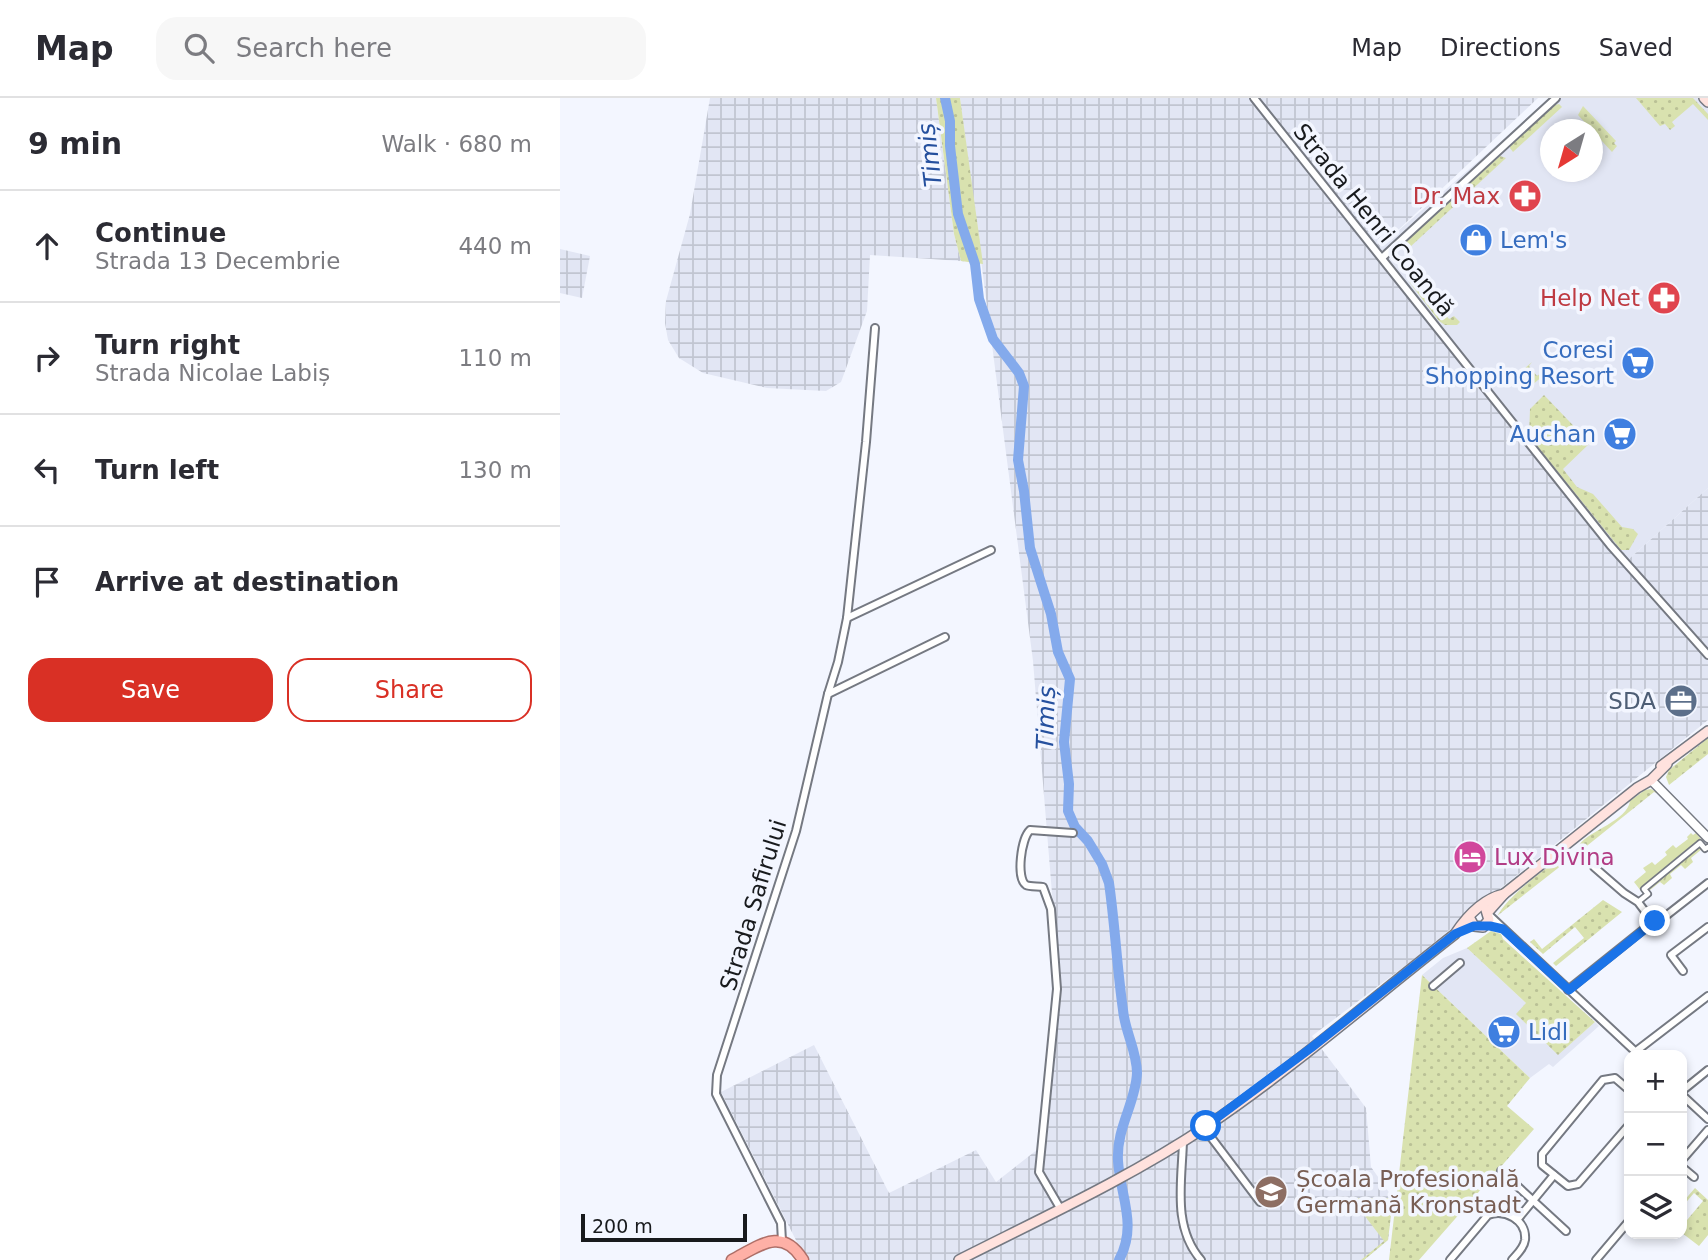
<!DOCTYPE html>
<html lang="en">
<head>
<meta charset="utf-8">
<style>
  :root { --surface:#fff; --page:#f7f7f7; --text:#2b2b33; --muted:#7c7c81; --line:#e1e1e2; --accent:#d93025 }
  body { margin:0; font-family:"DejaVu Sans",sans-serif; background:var(--page); color:var(--text) }
  .controls { position:absolute; right:21px; bottom:21px; display:grid; overflow:hidden; border-radius:14px; box-shadow:0 4px 10px #0003 }
  .controls button { width:63px; height:63px; display:grid; place-items:center; padding:0; border:0; border-bottom:2px solid var(--line); background:var(--surface); color:var(--text); font:35px sans-serif }
  .compass { position:absolute; left:980px; top:21px; width:63px; height:63px; border-radius:50%; background:var(--surface); box-shadow:0 4px 10px #0003; rotate:217deg }
  .scale { position:absolute; left:21px; bottom:18px; width:166px; box-sizing:border-box; padding-left:7px; border:4px solid #181a1d; border-top:0; font-size:19px; line-height:24px; white-space:nowrap; color:#181a1d; -webkit-text-stroke:5px #f3f6ff; paint-order:stroke }
  .stop { position:absolute; width:21px; height:21px; margin:-16px; border:5px solid #1a73e8; border-radius:50%; background:#fff }
  .stop.end { background:#1a73e8; border-color:#fff; box-shadow:0 2px 7px #0008 }
  .list { margin:0; padding:0; list-style:none }
  h2 { display:flex; justify-content:space-between; align-items:center; height:91px; margin:0; padding:0 28px; font-size:30px }
  h2 small { font-size:23px; font-weight:400; color:var(--muted) }
  .list li { display:grid; grid-template-columns:46px 1fr auto; gap:21px; align-items:center; box-sizing:border-box; height:112px; padding:0 28px; border-top:2px solid var(--line) }
  .list b { display:block; font-size:26px; white-space:nowrap }
  .list p { margin:0; font-size:23px; white-space:nowrap; color:var(--muted) }
  .list em { font-size:23px; font-style:normal; color:var(--muted) }
  .actions { display:flex; gap:14px; padding:21px 28px }
  .actions a { flex:1; padding:16px 0; border:2px solid var(--accent); border-radius:21px; text-align:center; font-size:24px; color:var(--accent) }
  .actions .main { background:var(--accent); color:#fff }
  .icon { flex:none; width:38px; height:38px; fill:none; stroke:currentColor; stroke-width:2; stroke-linecap:round; stroke-linejoin:round }
  .map { position:relative; flex:none; width:1148px; height:1162px; overflow:hidden }
  header { display:flex; align-items:center; gap:42px; box-sizing:border-box; height:98px; padding:0 35px; background:var(--surface); border-bottom:2px solid var(--line) }
  header strong { font-size:33px }
  nav { display:flex; gap:38px; margin-inline-start:auto; font-size:24px }
  .search { width:490px; height:63px; background:var(--page); display:flex; align-items:center; gap:18px; box-sizing:border-box; padding:0 24px; border-radius:21px; color:var(--muted); font-size:26px }
  main { display:flex }
  aside { flex:1; background:var(--surface) }
  .map>svg:first-child { display:block }
</style>
</head>
<body>
<header>
<strong>Map</strong>
<div class="search"><svg class="icon" aria-label="search" viewBox="0 0 24 24"><circle cx="10" cy="10" r="6"/><path d="M15 15l6 6"/></svg>Search here</div>
<nav><a>Map</a><a>Directions</a><a>Saved</a></nav>
</header>
<main>
<aside>
<h2>9 min<small>Walk · 680 m</small></h2>
<ul class="list">
<li><svg class="icon" aria-label="ahead" viewBox="0 0 24 24"><path d="M12 20V5M6 11l6-6 6 6"/></svg><div><b>Continue</b><p>Strada 13 Decembrie</p></div><em>440 m</em></li>
<li><svg class="icon" aria-label="right" viewBox="0 0 24 24"><path d="M7 20v-9h11M14 6l5 5-5 5"/></svg><div><b>Turn right</b><p>Strada Nicolae Labiș</p></div><em>110 m</em></li>
<li><svg class="icon" aria-label="left" viewBox="0 0 24 24"><path d="M17 20v-9H6M10 6l-5 5 5 5"/></svg><div><b>Turn left</b></div><em>130 m</em></li>
<li><svg class="icon" aria-label="arrive" viewBox="0 0 24 24"><path d="M6 21V4h12l-3 4 3 4H6"/></svg><div><b>Arrive at destination</b></div></li>
</ul>
<div class="actions"><a class="main">Save</a><a>Share</a></div>
</aside>
<div class="map">
<svg width="1148" height="1162" viewBox="0 0 1148 1162">
  <defs>
    <pattern id="industrial-grid" width="8" height="8" patternUnits="userSpaceOnUse" patternTransform="scale(1.75)"><rect width="8" height="8" fill="#e2e6f4"/><path d="M0 4h8M4 0v8" fill="none" stroke="#c1c5d1"/></pattern>
    <pattern id="grass-dots" width="8" height="8" patternUnits="userSpaceOnUse" patternTransform="scale(1.75)"><rect width="8" height="8" fill="#d9e2af"/><path d="M2 2h.1M6 6h.1" fill="none" stroke="#bac196" stroke-width="1.8" stroke-linecap="round"/></pattern>
    <pattern id="park-tufts" width="24" height="20" patternUnits="userSpaceOnUse" patternTransform="scale(1.75)"><rect width="24" height="20" fill="#d9e2af"/><path d="M3 7l-1-3M5 7V3M7 7l1-3M15 17l-1-3M17 17v-4M19 17l1-3" fill="none" stroke="#bac196"/></pattern>
  </defs>
  <rect width="100%" height="100%" fill="#f3f6ff"/>
  <!-- built -->
  <g fill="#e2e6f4" fill-rule="evenodd">
    <path d="M 991,0 L 1148,0 L 1148,390 L 1069,461 L 816,152 ZM 990,32 L 1032,32 L 1032,74 L 990,74 Z"/>
    <polygon points="907,850 1010,946 1035,924 1039,928 993,969 989,966 970,980 862,877 883,860"/>
  </g>
  <!-- industrial -->
  <g fill="url(#industrial-grid)">
    <polygon points="150,0 376,0 394,136 401,163 310,157 307,213 281,284 266,293 207,290 143,275 119,260 108,242 105,225 106,203 130,116"/>
    <polygon points="400,0 978,0 817,152 1069,461 1148,390 1148,622 850,864 752,938 806,1010 811,1069 833,1100 828,1142 804,1162 246,1162 161,994 254,947 329,1095 416,1052 436,1084 487,1044 500,893 473,563"/>
    <polygon points="0,151 30,158 22,200 0,195"/>
  </g>
  <!-- grass -->
  <g fill="url(#grass-dots)">
    <polygon points="376,0 400,0 423,166 401,163 394,136"/>
    <polygon points="1076,0 1133,0 1148,16 1148,22 1133,6 1112,24 1115,28 1110,32 1105,26 1100,28"/>
    <polygon points="999,6 1002,9 953,54 950,50 950,47 995,7"/>
    <polygon points="1023,8 1056,43 1054,45 1057,48 1052,54 1018,17"/>
    <polygon points="940,58 946,60 849,150 845,144"/>
    <polygon points="848,170 864,191 868,189 872,193 869,197 889,221 894,218 900,224 897,227 885,227 879,223 847,181"/>
    <polygon points="972,264 969,268 977,278 981,275 984,277 965,293 956,285 956,278"/>
    <polygon points="984,297 1030,345 1003,371 1017,389 1033,396 1062,429 1073,431 1078,436 1069,452 1061,452 969,338 970,311"/>
    <polygon points="1148,640 1148,656 1109,687 1106,679 1109,672"/>
    <path d="M 1091,691 L 1099,696 L 1094,694 L 1023,751 L 1024,755 L 1019,747 C 1030,732 1067,723 1070,703 L 1085,692 Z"/>
    <path d="M 1012,754 L 1016,756 L 937,818 L 939,822 L 936,820 C 949,796 981,775 1006,755 Z"/>
    <polygon points="1043,802 1062,814 996,868 993,865 1024,840 1015,829 983,856 970,844 974,841 982,851"/>
    <polygon points="931,833 941,836 943,841 1035,924 998,957 956,916 966,905 907,850"/>
    <polygon points="862,877 970,980 947,1008 974,1031 859,1162 829,1162"/>
    <polygon points="1135,1090 1148,1102 1148,1137 1139,1148 1122,1135 1122,1128 1143,1103 1134,1095 1122,1109 1122,1105"/>
    <polygon points="791,1100 833,1100 828,1142 804,1162 801,1162 824,1143"/>
  </g>
  <!-- park -->
  <polygon fill="url(#park-tufts)" points="1131,735 1133,737 1136,735 1148,750 1144,753 1142,751 1131,760 1133,764 1125,771 1121,767 1110,776 1112,780 1104,787 1100,784 1084,797 1074,784 1086,774 1083,770 1092,764 1095,767 1107,757 1105,754 1113,747 1116,750 1128,741 1127,739"/>
  <g fill="none" stroke-linecap="round" stroke-linejoin="round">
    <!-- river -->
    <path stroke="#84aaec" stroke-width="10" d="M 385,0 L 390,23 L 390,48 L 398,116 L 415,166 L 419,201 L 433,241 L 459,275 L 464,288 L 458,362 L 464,393 L 470,450 L 491,516 L 498,554 L 510,581 L 504,644 L 509,686 L 508,713 L 515,729 L 528,743 L 542,766 L 549,785 C 555,827 557,870 563,912 C 565,934 577,953 577,975 C 576,1004 556,1030 558,1063 C 560,1097 578,1127 559,1162"/>
    <defs>
      <polyline id="pedestrian" points="1078,804 1088,796 1084,791 1140,745 1145,751 1148,749"/>
      <g id="minor">
        <polyline points="694,0 1050,447 1148,557"/>
        <polyline points="823,159 996,0"/>
        <polyline points="287,520 431,452"/>
        <polyline points="268,596 278,564 287,520 306,344 315,230"/>
        <polyline points="1034,769 1064,795 1078,804 1093,824"/>
        <polyline points="929,817 1079,957"/>
        <polyline points="1123,873 1111,857 1148,829"/>
        <polyline points="873,888 900,865"/>
        <polyline points="1008,892 1093,824 1098,824 1148,785"/>
        <polyline points="1075,954 1148,898"/>
        <polyline points="1069,992 1055,980 1043,982 982,1056 982,1067 1008,1088 1018,1086 1069,1027"/>
        <polyline points="1122,993 1148,972"/>
        <polyline points="1122,997 1148,1021"/>
        <polyline points="644,1030 700,1104"/>
        <path d="M 623,1043 C 622,1083 612,1129 641,1162"/>
        <polyline points="1122,1062 1148,1032"/>
        <polyline points="1122,1069 1134,1079"/>
        <polyline points="941,1073 1006,1133"/>
        <path d="M 500,1110 L 479,1074 L 497,891 L 491,811 L 483,789 C 479,788 470,789 466,787 C 456,780 461,741 470,732 L 513,735"/>
        <polyline points="957,1122 994,1077"/>
        <polyline points="222,1143 221,1125 156,996 157,977 236,733 268,596 385,539"/>
        <path d="M 890,1162 L 928,1117 C 944,1111 967,1121 965,1142 C 964,1150 957,1156 952,1162"/>
        <polyline points="1036,1162 1069,1123"/>
      </g>
      <polyline id="tertiary" points="1091,682 1148,740"/>
      <g id="secondary">
        <polyline points="1144,0 1148,4"/>
        <polyline points="1101,668 1148,633"/>
        <polyline points="928,814 944,796 1077,690 1091,682 1107,666"/>
        <polyline points="909,819 914,828 923,829 929,822 926,812"/>
        <path d="M 399,1162 C 482,1120 569,1080 647,1028 C 733,970 813,900 895,836 C 907,818 922,801 944,796"/>
      </g>
      <path id="trunk" d="M 172,1162 C 199,1148 222,1128 243,1162"/>
    </defs>
    <!-- pedestrian casing -->
    <use href="#pedestrian" stroke="#757982" stroke-width="8"/>
    <!-- minor casing -->
    <use href="#minor" stroke="#757982" stroke-width="10"/>
    <!-- tertiary casing -->
    <use href="#tertiary" stroke="#757982" stroke-width="11"/>
    <!-- secondary casing -->
    <use href="#secondary" stroke="#757982" stroke-width="12"/>
    <!-- trunk casing -->
    <use href="#trunk" stroke="#ae6f68" stroke-width="13"/>
    <!-- pedestrian -->
    <use href="#pedestrian" stroke="#fff" stroke-width="4.5"/>
    <!-- minor -->
    <use href="#minor" stroke="#fff" stroke-width="6"/>
    <!-- tertiary -->
    <use href="#tertiary" stroke="#fff" stroke-width="8"/>
    <!-- secondary -->
    <use href="#secondary" stroke="#ffe2de" stroke-width="9"/>
    <!-- trunk -->
    <use href="#trunk" stroke="#feb0a6" stroke-width="10"/>
  </g>
  <g fill="none" stroke-linecap="round" stroke-linejoin="round">
    <!-- route -->
    <polyline stroke="#1a73e8" stroke-width="9" points="646,1028 751,950 895,836 914,828 930,828 943,831 1009,892 1095,823"/>
  </g>
  <!-- icons -->
  <defs>
    <symbol id="pharmacy-disc" viewBox="-11 -11 22 22"><circle r="9.5" fill="#e0444e" stroke="#f3f6ff"/><path d="M-2-6h4v4h4v4h-4v4h-4v-4h-4v-4h4Z" fill="#fff"/></symbol>
    <symbol id="shop-disc" viewBox="-11 -11 22 22"><circle r="9.5" fill="#3f7fe0" stroke="#f3f6ff"/><path d="M-5-2.5h2.3a2.7 3.5 0 0 1 5.4 0H5L5.5 6h-11ZM-1.5-2.5h3a1.5 2.3 0 0 0-3 0Z" fill="#fff"/></symbol>
    <symbol id="supermarket-disc" viewBox="-11 -11 22 22"><circle r="9.5" fill="#3f7fe0" stroke="#f3f6ff"/><path d="M-6-5.5h2.5l.6 2H6L4.5 2H-2.5L-4.4-4H-6ZM-1.5 3.2a1.3 1.3 0 1 0 .1 0ZM3 3.2a1.3 1.3 0 1 0 .1 0Z" fill="#fff"/></symbol>
    <symbol id="office-disc" viewBox="-11 -11 22 22"><circle r="9.5" fill="#5c6f8a" stroke="#f3f6ff"/><path d="M-6-3h4V-5.5h4V-3h4V5H-6ZM-1-4.5V-3h2v-1.5ZM-6 0V1H6V0Z" fill="#fff"/></symbol>
    <symbol id="hotel-disc" viewBox="-11 -11 22 22"><circle r="9.5" fill="#d1479c" stroke="#f3f6ff"/><path d="M-6-4.5h1.5V1H6V5H4.5V3h-9V5H-6ZM-4 0a1.8 1.8 0 1 1 3.6 0ZM.5 0V-2.5h3Q6-2.5 6 0Z" fill="#fff"/></symbol>
    <symbol id="university-disc" viewBox="-11 -11 22 22"><circle r="9.5" fill="#8d6e63" stroke="#f3f6ff"/><path d="M0-5L7-2L0 1L-7-2ZM-4 1L0 2.5L4 1V4Q0 6-4 4Z" fill="#fff"/></symbol>
  </defs>
  <g fill-rule="evenodd">
    <use href="#pharmacy-disc" x="946" y="79" width="38" height="38"/>
    <use href="#shop-disc" x="897" y="123" width="38" height="38"/>
    <use href="#pharmacy-disc" x="1085" y="181" width="38" height="38"/>
    <use href="#supermarket-disc" x="1059" y="246" width="38" height="38"/>
    <use href="#supermarket-disc" x="1041" y="317" width="38" height="38"/>
    <use href="#office-disc" x="1102" y="584" width="38" height="38"/>
    <use href="#hotel-disc" x="891" y="740" width="38" height="38"/>
    <use href="#supermarket-disc" x="925" y="915" width="38" height="38"/>
    <use href="#university-disc" x="692" y="1075" width="38" height="38"/>
  </g>
  <g text-anchor="middle" stroke-width="7" stroke-linejoin="round" paint-order="stroke">
    <!-- health labels -->
    <g font-size="23" fill="#be3a42" stroke="#f3f6ff" text-anchor="end">
      <text x="940" y="106">Dr. Max</text>
      <text x="1080" y="208">Help Net</text>
    </g>
    <!-- street labels -->
    <g font-size="23" fill="#181a1d" stroke="#f3f6ff">
      <text transform="translate(814 122) rotate(51)" y="8">Strada Henri Coandă</text>
      <text transform="translate(193 807) rotate(-73)" y="8">Strada Safirului</text>
    </g>
    <!-- shop labels -->
    <g font-size="23" fill="#366cbe" stroke="#f3f6ff" text-anchor="start">
      <text x="940" y="150">Lem's</text>
      <text x="1054" y="260" text-anchor="end">Coresi<tspan x="1054" dy="26">Shopping Resort</tspan></text>
      <text x="1036" y="344" text-anchor="end">Auchan</text>
      <text x="968" y="942">Lidl</text>
    </g>
    <!-- service labels -->
    <g font-size="23" fill="#4e5e75" stroke="#f3f6ff" text-anchor="end">
      <text x="1096" y="611">SDA</text>
    </g>
    <!-- hotel labels -->
    <g font-size="23" fill="#b23c85" stroke="#f3f6ff" text-anchor="start">
      <text x="934" y="767">Lux Divina</text>
    </g>
    <!-- education labels -->
    <g font-size="23" fill="#785e54" stroke="#f3f6ff" text-anchor="start">
      <text x="736" y="1089">Școala Profesională<tspan x="736" dy="26">Germană Kronstadt</tspan></text>
    </g>
    <!-- water labels -->
    <g font-size="24" font-style="italic" fill="#25509e" stroke="#f3f6ff">
      <text transform="translate(370 57) rotate(-97)" y="8">Timiș</text>
      <text transform="translate(486 620) rotate(-88)" y="8">Timiș</text>
    </g>
  </g>
</svg>
<div class="controls">
<button>+</button>
<button>−</button>
<button><svg class="icon" aria-label="layers" viewBox="0 0 24 24"><path d="M12 4l9 5-9 5-9-5zM3 14l9 5 9-5"/></svg></button>
</div>
<svg class="compass" viewBox="-18 -18 36 36"><path d="M0-13l5 13h-10z" fill="#e53935"/><path d="M0 13l5-13h-10z" fill="#7c7c81"/></svg>
<div class="scale">200 m</div>
<div class="stop" style="left:646px;top:1028px"></div>
<div class="stop end" style="left:1095px;top:823px"></div>
</div>
</main>
</body>
</html>
